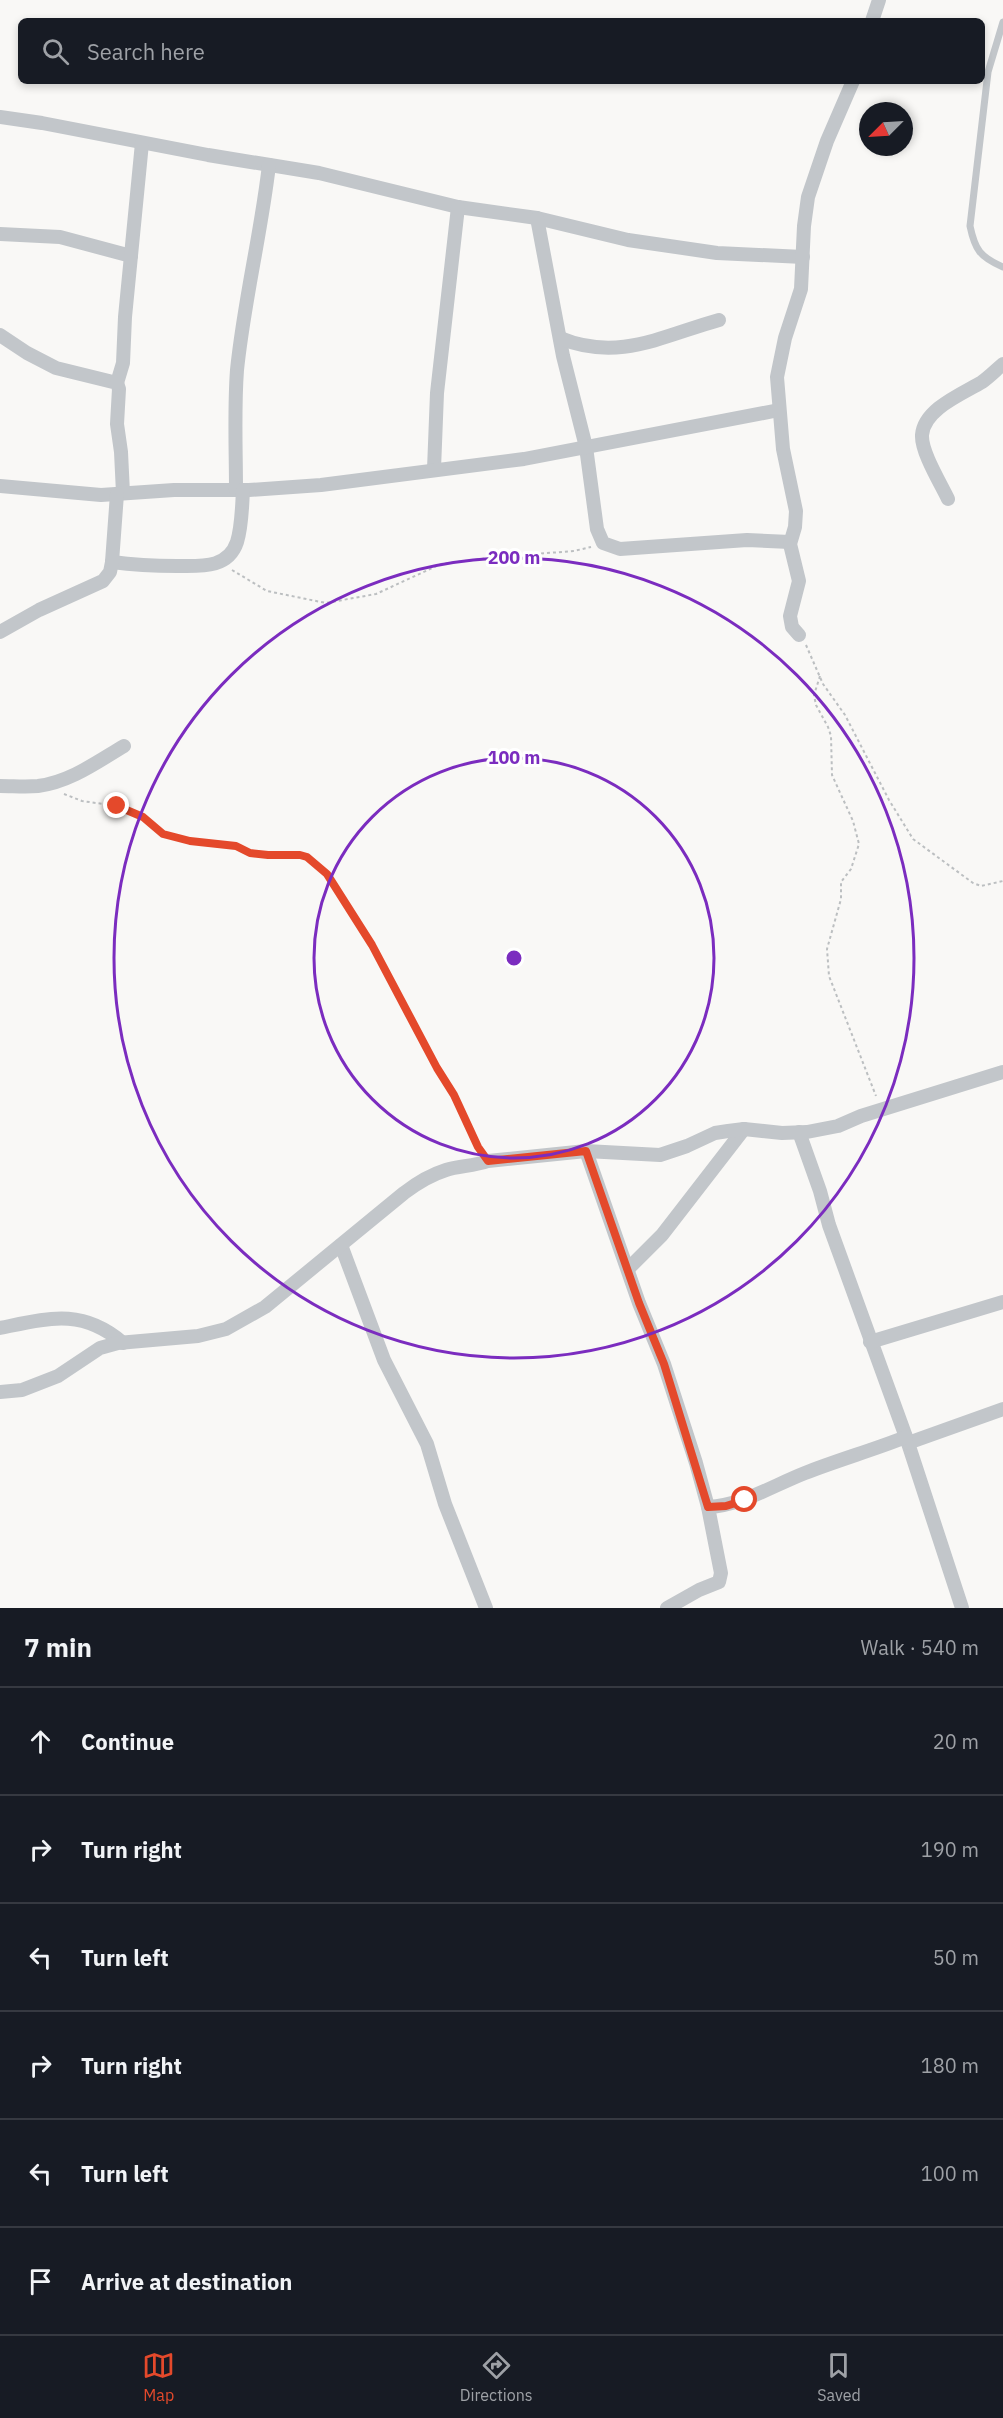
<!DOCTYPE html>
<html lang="en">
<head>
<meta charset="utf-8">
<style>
  :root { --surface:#171b24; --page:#20242c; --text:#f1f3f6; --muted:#9ea1a6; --line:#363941; --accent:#e4492b }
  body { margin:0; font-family:"IBM Plex Sans",sans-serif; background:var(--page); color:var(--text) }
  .compass { position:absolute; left:859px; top:102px; width:54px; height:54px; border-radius:50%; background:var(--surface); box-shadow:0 3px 9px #0003; rotate:246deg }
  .stop { position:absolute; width:18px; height:18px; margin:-14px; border:4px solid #e4492b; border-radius:50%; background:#fff }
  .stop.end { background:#e4492b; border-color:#fff; box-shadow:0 2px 6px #0008 }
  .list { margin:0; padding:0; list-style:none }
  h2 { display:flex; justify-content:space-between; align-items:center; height:78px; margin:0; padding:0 24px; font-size:26px }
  h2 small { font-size:20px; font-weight:400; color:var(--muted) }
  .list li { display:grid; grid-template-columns:39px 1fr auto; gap:18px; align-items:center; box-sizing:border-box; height:108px; padding:0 24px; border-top:2px solid var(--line) }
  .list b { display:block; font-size:22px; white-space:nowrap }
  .list em { font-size:20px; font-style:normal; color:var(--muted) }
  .icon { flex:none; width:33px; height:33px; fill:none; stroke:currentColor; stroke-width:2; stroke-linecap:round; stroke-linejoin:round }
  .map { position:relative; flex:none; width:1003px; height:1608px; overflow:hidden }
  .search { position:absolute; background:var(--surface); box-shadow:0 3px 9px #0003; left:18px; right:18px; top:18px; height:66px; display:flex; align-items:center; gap:15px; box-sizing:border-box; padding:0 21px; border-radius:9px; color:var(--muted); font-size:22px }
  .sheet { height:726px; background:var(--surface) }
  nav { display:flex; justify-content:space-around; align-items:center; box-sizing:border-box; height:84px; border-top:2px solid var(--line); background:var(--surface); font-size:16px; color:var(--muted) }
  nav a { display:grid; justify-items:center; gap:3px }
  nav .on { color:var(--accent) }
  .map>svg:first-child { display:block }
</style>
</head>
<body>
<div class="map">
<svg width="1003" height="1608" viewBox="0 0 1003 1608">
  <rect width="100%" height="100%" fill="#f9f8f6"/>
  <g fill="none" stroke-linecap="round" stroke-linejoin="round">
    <!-- path -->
    <g stroke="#bcbfc1" stroke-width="2" stroke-dasharray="3 3" stroke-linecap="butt">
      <polyline points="232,570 267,591 326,603 376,594 441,564 496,557 574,551 591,547"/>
      <polyline points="806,645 823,684 845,715 889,800 913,839 973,883 981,886 1003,881"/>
      <polyline points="820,676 814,695 816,705 828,727 831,736 832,775 853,821 859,844 851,869 841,882 841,899 827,949 829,976 876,1096"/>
      <polyline points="64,794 82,801 117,806 134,812 143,817 163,834 190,841 236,846 251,853 268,855 307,857 327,874 372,945 437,1068 454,1095 479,1149"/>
    </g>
    <!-- service -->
    <path stroke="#c2c6ca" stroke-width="7" d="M 1003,22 L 988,72 L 970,226 C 975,250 980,257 1003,267"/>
    <!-- minor -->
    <g stroke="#c2c6ca" stroke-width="14">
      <polyline points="872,21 879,0"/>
      <polyline points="0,117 42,123 208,155 319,173 458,207 537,218 628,240 717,253 803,257"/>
      <polyline points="537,218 563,356 586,447 597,529 603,543 620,549 747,540 790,542"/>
      <polyline points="0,234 60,237 131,256"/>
      <polyline points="0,335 27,353 56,368 117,383 119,389 117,424 121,452 123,493"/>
      <path d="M 560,338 C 618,362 662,336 719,320"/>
      <polyline points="117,383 123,363 125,317 142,143"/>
      <polyline points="434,469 437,393 458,207"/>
      <polyline points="0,486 101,495 174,490 249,490 321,485 524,459 779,410"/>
      <path d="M 236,490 C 236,450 234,410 237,370 C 244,301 261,234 269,165"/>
      <path d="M 948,499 C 941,484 921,452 922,435 C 924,409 962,394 982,382 C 989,377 996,370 1003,364"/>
      <path d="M 112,562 C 134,565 155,566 177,566 C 200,566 228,569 237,542 C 242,526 242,506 243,490"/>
      <polyline points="0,632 39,610 103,581 110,572 112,562 117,494"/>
      <polyline points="799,635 792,627 790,616 799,581 790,544 795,527 796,511 783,449 777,377 785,338 801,289 804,226 808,197 827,141 853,81"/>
      <path d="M 0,786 C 13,786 26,787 38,786 C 70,782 97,762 124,746"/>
      <polyline points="799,1132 820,1191 829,1225 906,1437 962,1608"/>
      <polyline points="586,1151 639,1303 664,1364 696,1463 708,1507 721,1573 719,1582 699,1590 667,1608"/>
      <polyline points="341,1245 384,1360 427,1444 445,1504 486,1608"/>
      <polyline points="628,1269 662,1235 744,1129"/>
      <path d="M 0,1328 C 49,1318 82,1308 123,1343"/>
      <polyline points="870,1342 1003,1302"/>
      <path d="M 0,1392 L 22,1390 L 58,1376 L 100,1348 L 118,1343 L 198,1336 L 226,1329 L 265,1307 L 404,1193 C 417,1183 430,1175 446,1170 C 459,1166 474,1166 488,1161 L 586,1151 L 660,1155 L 687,1146 L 715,1133 L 728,1131 L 744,1129 L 782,1133 L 807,1132 L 838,1126 L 861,1116 L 1003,1072"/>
      <polyline points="908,1443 1003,1409"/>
      <path d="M 708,1507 C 743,1505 772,1486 805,1473 C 838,1460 873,1450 906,1437"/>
    </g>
  </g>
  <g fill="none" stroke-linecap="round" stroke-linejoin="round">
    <!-- route -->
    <polyline stroke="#e4492b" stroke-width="8" points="117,806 143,817 163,834 190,841 236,846 250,853 268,855 300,855 307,857 327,874 372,945 437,1068 454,1095 478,1147 488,1161 586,1151 639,1303 664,1364 708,1507 726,1506 745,1500"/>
  </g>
  <!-- distance rings -->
  <g fill="none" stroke="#7b2cbf" stroke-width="3">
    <circle cx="514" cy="958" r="200"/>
    <circle cx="514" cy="958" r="400"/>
  </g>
  <circle cx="514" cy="958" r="9" fill="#7b2cbf" stroke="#fff" stroke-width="3"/>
  <g font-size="18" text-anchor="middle" font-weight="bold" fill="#7b2cbf" stroke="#fff" stroke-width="6" stroke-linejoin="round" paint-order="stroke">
    <text x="514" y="564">200 m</text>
    <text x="514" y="764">100 m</text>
  </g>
</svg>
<svg class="compass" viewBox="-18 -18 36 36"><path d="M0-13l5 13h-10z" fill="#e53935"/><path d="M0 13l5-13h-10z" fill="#9ea1a6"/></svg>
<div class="stop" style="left:745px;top:1500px"></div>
<div class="stop end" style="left:117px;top:806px"></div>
<div class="search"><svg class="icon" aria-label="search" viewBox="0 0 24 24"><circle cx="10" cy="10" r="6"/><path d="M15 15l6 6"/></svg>Search here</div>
</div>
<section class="sheet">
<h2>7 min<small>Walk · 540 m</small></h2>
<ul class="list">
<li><svg class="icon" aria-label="ahead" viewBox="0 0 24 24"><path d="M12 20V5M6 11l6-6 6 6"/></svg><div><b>Continue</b></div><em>20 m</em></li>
<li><svg class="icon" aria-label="right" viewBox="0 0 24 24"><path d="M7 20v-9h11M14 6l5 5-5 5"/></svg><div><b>Turn right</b></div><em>190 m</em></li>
<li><svg class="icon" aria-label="left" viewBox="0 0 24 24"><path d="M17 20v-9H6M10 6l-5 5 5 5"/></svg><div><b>Turn left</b></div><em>50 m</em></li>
<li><svg class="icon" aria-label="right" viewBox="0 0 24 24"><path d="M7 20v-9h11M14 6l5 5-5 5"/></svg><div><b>Turn right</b></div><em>180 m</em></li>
<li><svg class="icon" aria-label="left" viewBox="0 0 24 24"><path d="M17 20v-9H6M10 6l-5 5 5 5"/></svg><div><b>Turn left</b></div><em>100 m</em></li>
<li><svg class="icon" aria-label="arrive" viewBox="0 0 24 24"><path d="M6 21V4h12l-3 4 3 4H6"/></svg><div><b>Arrive at destination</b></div></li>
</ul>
</section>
<nav>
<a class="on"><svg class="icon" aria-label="map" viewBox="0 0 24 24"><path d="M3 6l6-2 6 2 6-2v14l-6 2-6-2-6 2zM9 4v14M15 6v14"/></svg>Map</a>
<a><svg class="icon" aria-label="directions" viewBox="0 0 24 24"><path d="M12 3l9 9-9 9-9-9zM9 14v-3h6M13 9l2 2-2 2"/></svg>Directions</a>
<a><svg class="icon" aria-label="saved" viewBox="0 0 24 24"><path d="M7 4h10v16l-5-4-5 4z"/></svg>Saved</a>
</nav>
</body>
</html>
